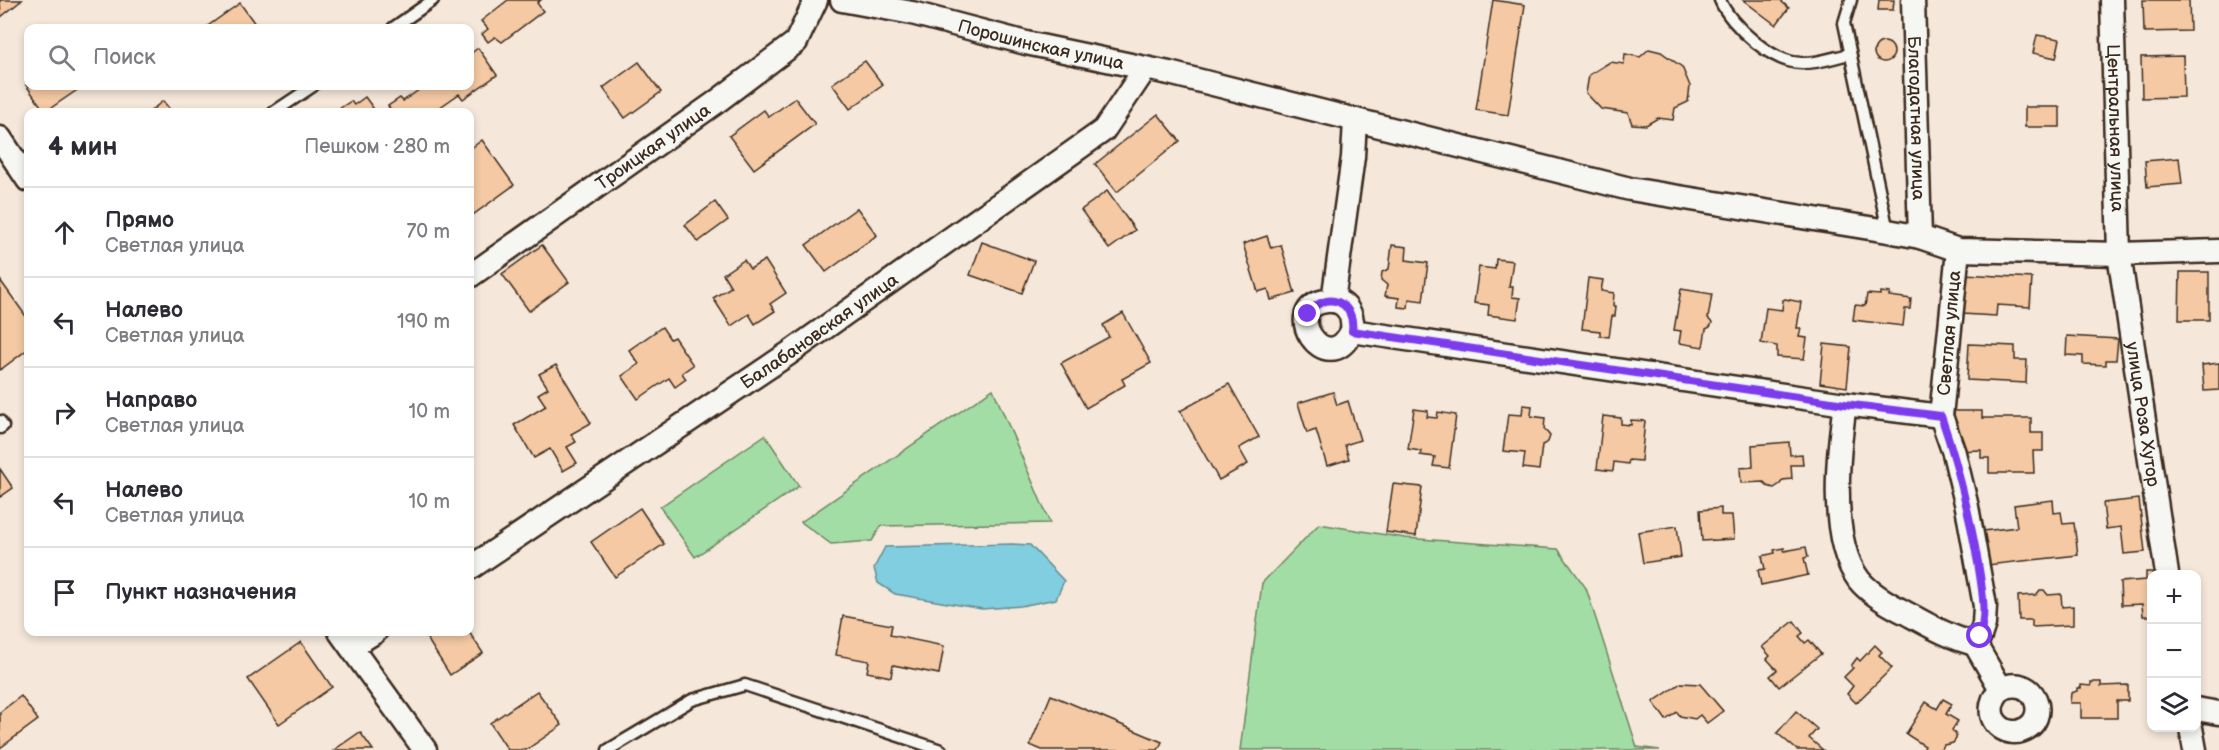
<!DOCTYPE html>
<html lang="ru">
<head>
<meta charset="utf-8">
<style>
  :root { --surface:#fff; --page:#f7f7f7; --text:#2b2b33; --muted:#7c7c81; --line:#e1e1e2 }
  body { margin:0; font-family:"Balsamiq Sans",sans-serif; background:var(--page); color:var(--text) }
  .controls { position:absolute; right:18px; bottom:18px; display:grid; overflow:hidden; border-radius:12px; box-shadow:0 3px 9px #0003 }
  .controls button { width:54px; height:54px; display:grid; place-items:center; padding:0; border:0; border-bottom:2px solid var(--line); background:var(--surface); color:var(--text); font:30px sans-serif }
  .stop { position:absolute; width:18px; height:18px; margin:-14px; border:4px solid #7c3aed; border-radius:50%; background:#fff }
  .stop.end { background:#7c3aed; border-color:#fff; box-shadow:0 2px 6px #0008 }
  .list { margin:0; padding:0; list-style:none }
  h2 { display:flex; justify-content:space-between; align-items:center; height:78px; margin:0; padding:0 24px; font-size:26px }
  h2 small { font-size:20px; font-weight:400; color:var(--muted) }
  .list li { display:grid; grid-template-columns:39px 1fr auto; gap:18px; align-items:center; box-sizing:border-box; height:90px; padding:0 24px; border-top:2px solid var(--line) }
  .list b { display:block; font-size:22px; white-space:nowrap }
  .list p { margin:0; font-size:20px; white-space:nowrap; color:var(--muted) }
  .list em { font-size:20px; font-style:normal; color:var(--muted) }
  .icon { flex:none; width:33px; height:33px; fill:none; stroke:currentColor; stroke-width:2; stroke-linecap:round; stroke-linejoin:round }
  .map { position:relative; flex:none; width:2219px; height:750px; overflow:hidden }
  .search { position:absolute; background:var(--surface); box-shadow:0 3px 9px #0003; left:24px; top:24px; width:450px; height:66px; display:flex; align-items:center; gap:15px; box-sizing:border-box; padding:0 21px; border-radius:12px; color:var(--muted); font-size:22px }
  .panel { position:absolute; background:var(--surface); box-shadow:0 3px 9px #0003; left:24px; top:108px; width:450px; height:528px; border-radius:12px }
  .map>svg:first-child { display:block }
</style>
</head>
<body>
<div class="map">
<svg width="2219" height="750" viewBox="0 0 2219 750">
  <rect width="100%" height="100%" fill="#f5e8da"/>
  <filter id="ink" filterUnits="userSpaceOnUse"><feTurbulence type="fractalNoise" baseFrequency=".0167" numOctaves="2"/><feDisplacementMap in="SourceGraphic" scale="12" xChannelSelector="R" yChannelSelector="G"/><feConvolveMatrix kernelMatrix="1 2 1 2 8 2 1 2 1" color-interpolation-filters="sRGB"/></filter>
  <g filter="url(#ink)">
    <!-- green -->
    <g fill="#a1dda4" stroke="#6e8461" stroke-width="1.5">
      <polygon points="993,389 1050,523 881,526 872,541 831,544 801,522"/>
      <polygon points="765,435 799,486 695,557 660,507"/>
      <polygon points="1319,524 1405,538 1558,549 1586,588 1637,747 1660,750 1240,750 1262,583"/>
    </g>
    <!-- water -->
    <polygon fill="#80cedf" stroke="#648c92" stroke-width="1.5" points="1012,544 1030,545 1064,581 1056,599 1021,606 982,609 895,594 878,583 874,568 885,547"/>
    <!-- building -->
    <g fill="#f4c9a3" stroke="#3b2a1e" stroke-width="1.5">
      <polygon points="0,0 22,0 1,17"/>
      <polygon points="508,0 541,0 537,3 543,11 502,42 495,37 488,42 482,34 488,29 481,21"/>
      <polygon points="1493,0 1525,5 1508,115 1476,110"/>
      <polygon points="1743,0 1783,0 1782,2 1789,8 1776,25"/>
      <polygon points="1879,0 1894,0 1893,10 1878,10"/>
      <polygon points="2143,0 2189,0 2190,31 2144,32"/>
      <polygon points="240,3 258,28 205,28"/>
      <polygon points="2037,35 2060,39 2056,58 2033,53"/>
      <circle cx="1884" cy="52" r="10"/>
      <polygon points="478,48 497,75 463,99 459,94 433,112 388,112 391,110 388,106 400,98 403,101 423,87 422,86 470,86 470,54"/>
      <polygon points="1649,49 1661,52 1682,67 1690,86 1688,102 1675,108 1673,120 1658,118 1646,125 1632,124 1628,113 1601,109 1586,93 1589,75 1610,62 1624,64 1625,54 1640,57"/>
      <polygon points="2183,56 2184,97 2142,98 2141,57"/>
      <polygon points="865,61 883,85 850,109 832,84"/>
      <polygon points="639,62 661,92 625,118 603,88"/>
      <polygon points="28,84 28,86 83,86 45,112 26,85"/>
      <polygon points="365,97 376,112 341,112 339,109 351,101 354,105"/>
      <polygon points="795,98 815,124 754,169 729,136 764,110 769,117"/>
      <polygon points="163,101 172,112 149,112"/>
      <rect x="2025" y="107" width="35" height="20"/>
      <polygon points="1158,114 1180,141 1117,192 1095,164"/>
      <polygon points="482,140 514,185 470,217 470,149"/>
      <polygon points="2179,158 2182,184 2147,187 2145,161"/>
      <polygon points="1107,191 1135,230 1109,249 1081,210"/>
      <polygon points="715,202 728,220 698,242 685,225"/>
      <polygon points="857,208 877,235 826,272 806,245"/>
      <polygon points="1267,236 1271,248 1281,245 1295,293 1271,300 1268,289 1258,292 1243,244"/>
      <polygon points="982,242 1034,261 1022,293 970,275"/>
      <polygon points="542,245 569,282 529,311 502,274"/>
      <polygon points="1392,245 1407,247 1406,260 1428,263 1423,301 1409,299 1408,308 1398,307 1399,298 1385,296 1387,285 1381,280 1382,272 1389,269"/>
      <polygon points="1496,259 1513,261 1509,287 1513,287 1512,297 1520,298 1517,319 1488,315 1489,305 1474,303 1479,267 1495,269"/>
      <polygon points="744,260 750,269 765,260 786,293 770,304 775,311 755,324 749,314 731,326 713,298 731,287 723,274"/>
      <polygon points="2180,272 2209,272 2209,320 2179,320"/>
      <polygon points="1964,274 2032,278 2030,307 1997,305 1996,316 1962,314"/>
      <polygon points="1588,278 1603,280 1601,291 1614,293 1613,306 1616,306 1615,316 1612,316 1609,337 1600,336 1600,331 1582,329"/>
      <polygon points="0,280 28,319 28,349 0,370"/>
      <polygon points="1681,289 1712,294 1708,318 1712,323 1710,327 1706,329 1703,347 1679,343 1681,331 1674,330"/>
      <polygon points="1880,292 1890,293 1889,296 1911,299 1910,309 1905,309 1903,326 1853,320 1855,305 1865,306 1867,294 1880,295"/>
      <polygon points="1785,299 1801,302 1797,328 1801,328 1799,337 1807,338 1804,359 1777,357 1777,346 1761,343 1766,308 1782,310 1783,300"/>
      <polygon points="1123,313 1151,363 1122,379 1125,385 1086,408 1061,363 1109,337 1103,325"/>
      <polygon points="662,327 670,339 674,337 693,365 682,373 686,379 675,387 669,378 638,399 622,376 639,364 629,350"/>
      <polygon points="2067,336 2118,339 2116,360 2106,360 2106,365 2083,364 2083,356 2066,355"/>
      <polygon points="1824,344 1851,347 1847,387 1820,383"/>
      <polygon points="1969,344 2015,346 2015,360 2027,360 2026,383 1967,380"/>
      <polygon points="2219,363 2219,390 2204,391 2202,365"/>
      <polygon points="556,365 591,423 571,434 576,442 567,447 577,463 563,471 550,449 534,458 514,425 546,406 538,394 548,388 539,374"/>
      <polygon points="1229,384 1259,437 1239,448 1248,464 1219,480 1180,411"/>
      <polygon points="1333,392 1337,405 1348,401 1360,440 1345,445 1349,459 1327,466 1316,430 1307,433 1298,403"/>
      <polygon points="1523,405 1532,406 1531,416 1545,418 1544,429 1550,436 1548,442 1542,445 1539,470 1523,468 1525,453 1503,451 1508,414 1522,415"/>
      <polygon points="1414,409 1428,411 1427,417 1437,418 1438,412 1456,415 1449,468 1433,466 1435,457 1420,455 1421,451 1408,449"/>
      <polygon points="1954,411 1982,411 1982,418 2031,418 2031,433 2043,433 2043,451 2033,451 2034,473 1989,473 1989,458 1981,458 1981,450 1954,451"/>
      <polygon points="1603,416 1621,418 1621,424 1631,425 1631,420 1645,421 1641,461 1629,460 1628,464 1614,462 1613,471 1597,469"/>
      <polygon points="1789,442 1790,455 1802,454 1803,465 1791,465 1792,479 1783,480 1780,484 1774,488 1767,486 1764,482 1741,483 1740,468 1753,467 1752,445"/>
      <polygon points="0,469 13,488 0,497"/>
      <polygon points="1393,484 1422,487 1416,536 1386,532"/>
      <polygon points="2139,499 2145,552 2124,554 2121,527 2106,529 2103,503"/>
      <polygon points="2053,500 2054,513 2061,512 2063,524 2074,523 2078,555 1978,566 1975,532 2017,527 2014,505"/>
      <polygon points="640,508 664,544 615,577 591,542"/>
      <polygon points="1721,508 1721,515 1732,515 1734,539 1702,541 1700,510"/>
      <polygon points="1677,526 1681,557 1643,563 1638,532"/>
      <polygon points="1806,547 1808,557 1804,558 1808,575 1761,585 1758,570 1765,569 1762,556 1775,553 1774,550 1784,548 1784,551"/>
      <polygon points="2146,572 2155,572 2155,574 2152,574 2152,616 2143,616 2142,604 2121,605 2120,582 2146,580"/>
      <polygon points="2040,590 2044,590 2048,595 2061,594 2062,607 2073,606 2073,625 2032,627 2032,620 2019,620 2018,596 2036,595"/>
      <polygon points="843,616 892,625 890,635 944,646 939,674 893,665 891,677 867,672 869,661 836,655"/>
      <polygon points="1794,621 1803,633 1799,636 1805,643 1809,640 1821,654 1779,687 1770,676 1777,670 1767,659 1770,656 1762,647"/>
      <polygon points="434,632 469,632 483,653 450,675 426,637"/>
      <polygon points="301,642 332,687 279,724 248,679"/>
      <polygon points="1875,645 1882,652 1879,655 1892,668 1856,703 1847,694 1853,686 1844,677 1853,668 1851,666 1857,658 1860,661"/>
      <polygon points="2091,682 2101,682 2101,686 2128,685 2128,701 2117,701 2117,718 2081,718 2081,703 2070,703 2071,693 2077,691 2077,688 2081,688 2081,685 2091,686"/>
      <polygon points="1681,683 1700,684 1723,711 1707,723 1700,715 1695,719 1680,716 1677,712 1666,720 1653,702"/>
      <polygon points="537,691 562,725 526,750 508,750 490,723"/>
      <polygon points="1051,695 1162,742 1158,750 1042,750 1030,745"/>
      <polygon points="21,696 38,720 0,748 0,712"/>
      <polygon points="1943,699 1952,704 1946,714 1958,721 1952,730 1956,735 1956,739 1953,743 1944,745 1941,750 1923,750 1925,746 1906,734 1926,702 1937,709"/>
      <polygon points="1796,711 1817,729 1809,738 1823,750 1797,750 1777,733"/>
      <polygon points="360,732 373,750 334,750"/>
    </g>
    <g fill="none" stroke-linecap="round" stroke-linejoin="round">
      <defs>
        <g id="service">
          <path d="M 1720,0 C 1730,25 1774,65 1804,63 C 1819,63 1835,57 1850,54"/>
          <polyline points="1851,0 1844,23 1888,231"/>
          <polyline points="393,28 433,0"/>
          <polyline points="274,112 313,86"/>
          <polyline points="0,421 3,426 0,428"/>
          <polyline points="608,750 692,700 745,685 941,750"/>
        </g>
        <g id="minor">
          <path id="s1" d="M 842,0 L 912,13 L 1026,43 L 1169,73 L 1630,189 L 1888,231 L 1920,237 L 1958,250 L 2119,254 L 2219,251"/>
          <path id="s2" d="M 1913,0 L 1920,237"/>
          <path id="s3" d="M 2112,0 L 2119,254 L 2167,574"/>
          <polyline points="0,138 28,180"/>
          <path d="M 1958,250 L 1941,416 L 1954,453 L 1967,507 L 1985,606 L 1984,624 L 1980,636 L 1975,644 L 2001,689 C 1989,701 1987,719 2003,729 C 2008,732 2016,733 2021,731 C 2053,720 2034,672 2001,689"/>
          <path id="s4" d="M 470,276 L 715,103 L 796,42 L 816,0"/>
          <polyline points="1333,301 1353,157 1355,120"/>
          <path d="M 1352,331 C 1326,383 1278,305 1327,301 C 1346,299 1354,315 1352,331 L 1845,404 L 1941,416"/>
          <path d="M 1845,404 C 1838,452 1828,539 1859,580 C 1870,594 1892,606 1908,614 C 1930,626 1951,638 1975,644"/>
          <path id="s5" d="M 470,568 L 788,354 L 1104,130 L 1145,69"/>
          <polyline points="340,632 425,750"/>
          <polyline points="351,647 375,632"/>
          <polyline points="2196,709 2219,713"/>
          <polyline points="2191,728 2195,750"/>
        </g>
      </defs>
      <!-- service casing -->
      <use href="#service" stroke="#3b2a1e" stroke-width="15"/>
      <!-- minor casing -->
      <use href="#minor" stroke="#3b2a1e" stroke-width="27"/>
      <!-- service -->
      <use href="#service" stroke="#f6f6f2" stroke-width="10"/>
      <!-- minor -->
      <use href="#minor" stroke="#f6f6f2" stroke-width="22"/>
    </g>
  </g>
  <g fill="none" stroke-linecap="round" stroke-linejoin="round" filter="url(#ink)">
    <!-- route -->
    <path stroke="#7c3aed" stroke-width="8" d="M 1308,314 C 1325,289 1356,301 1352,331 L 1845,404 L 1941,416 C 1958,464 1969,513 1978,563 C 1982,589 1987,611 1980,636"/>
  </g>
  <g text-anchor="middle" stroke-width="5" stroke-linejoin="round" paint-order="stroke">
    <!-- street labels -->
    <g font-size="18" fill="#3b2a1e" stroke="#f6f6f2">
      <text dy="6" stroke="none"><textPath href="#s1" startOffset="204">Порошинская улица</textPath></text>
      <text dy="6" stroke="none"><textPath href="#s2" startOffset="118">Благодатная улица</textPath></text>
      <text dy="6" stroke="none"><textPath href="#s3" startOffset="128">Центральная улица</textPath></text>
      <text dy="6" stroke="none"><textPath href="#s4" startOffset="224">Троицкая улица</textPath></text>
      <text dy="6" stroke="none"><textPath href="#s5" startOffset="422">Балабановская улица</textPath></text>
      <text transform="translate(1949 333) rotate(-85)" y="6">Светлая улица</text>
      <text dy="6" stroke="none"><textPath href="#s3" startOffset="416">улица Роза Хутор</textPath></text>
    </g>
  </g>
</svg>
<div class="controls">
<button>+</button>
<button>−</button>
<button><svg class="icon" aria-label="layers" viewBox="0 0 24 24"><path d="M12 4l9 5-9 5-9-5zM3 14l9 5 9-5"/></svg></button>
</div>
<div class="stop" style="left:1980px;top:636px"></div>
<div class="stop end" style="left:1308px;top:314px"></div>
<div class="search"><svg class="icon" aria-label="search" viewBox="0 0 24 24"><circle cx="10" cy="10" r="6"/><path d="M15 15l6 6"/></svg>Поиск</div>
<section class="panel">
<h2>4 мин<small>Пешком · 280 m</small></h2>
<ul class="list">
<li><svg class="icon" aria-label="ahead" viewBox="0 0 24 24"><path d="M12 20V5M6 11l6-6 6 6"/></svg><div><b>Прямо</b><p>Светлая улица</p></div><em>70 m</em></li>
<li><svg class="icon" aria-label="left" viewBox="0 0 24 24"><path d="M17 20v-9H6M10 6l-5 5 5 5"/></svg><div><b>Налево</b><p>Светлая улица</p></div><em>190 m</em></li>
<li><svg class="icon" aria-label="right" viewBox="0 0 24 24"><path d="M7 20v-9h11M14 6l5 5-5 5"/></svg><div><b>Направо</b><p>Светлая улица</p></div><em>10 m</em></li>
<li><svg class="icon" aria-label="left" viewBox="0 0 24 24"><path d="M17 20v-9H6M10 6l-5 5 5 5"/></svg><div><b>Налево</b><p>Светлая улица</p></div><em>10 m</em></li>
<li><svg class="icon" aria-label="arrive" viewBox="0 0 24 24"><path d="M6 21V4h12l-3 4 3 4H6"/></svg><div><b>Пункт назначения</b></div></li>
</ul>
</section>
</div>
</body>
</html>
